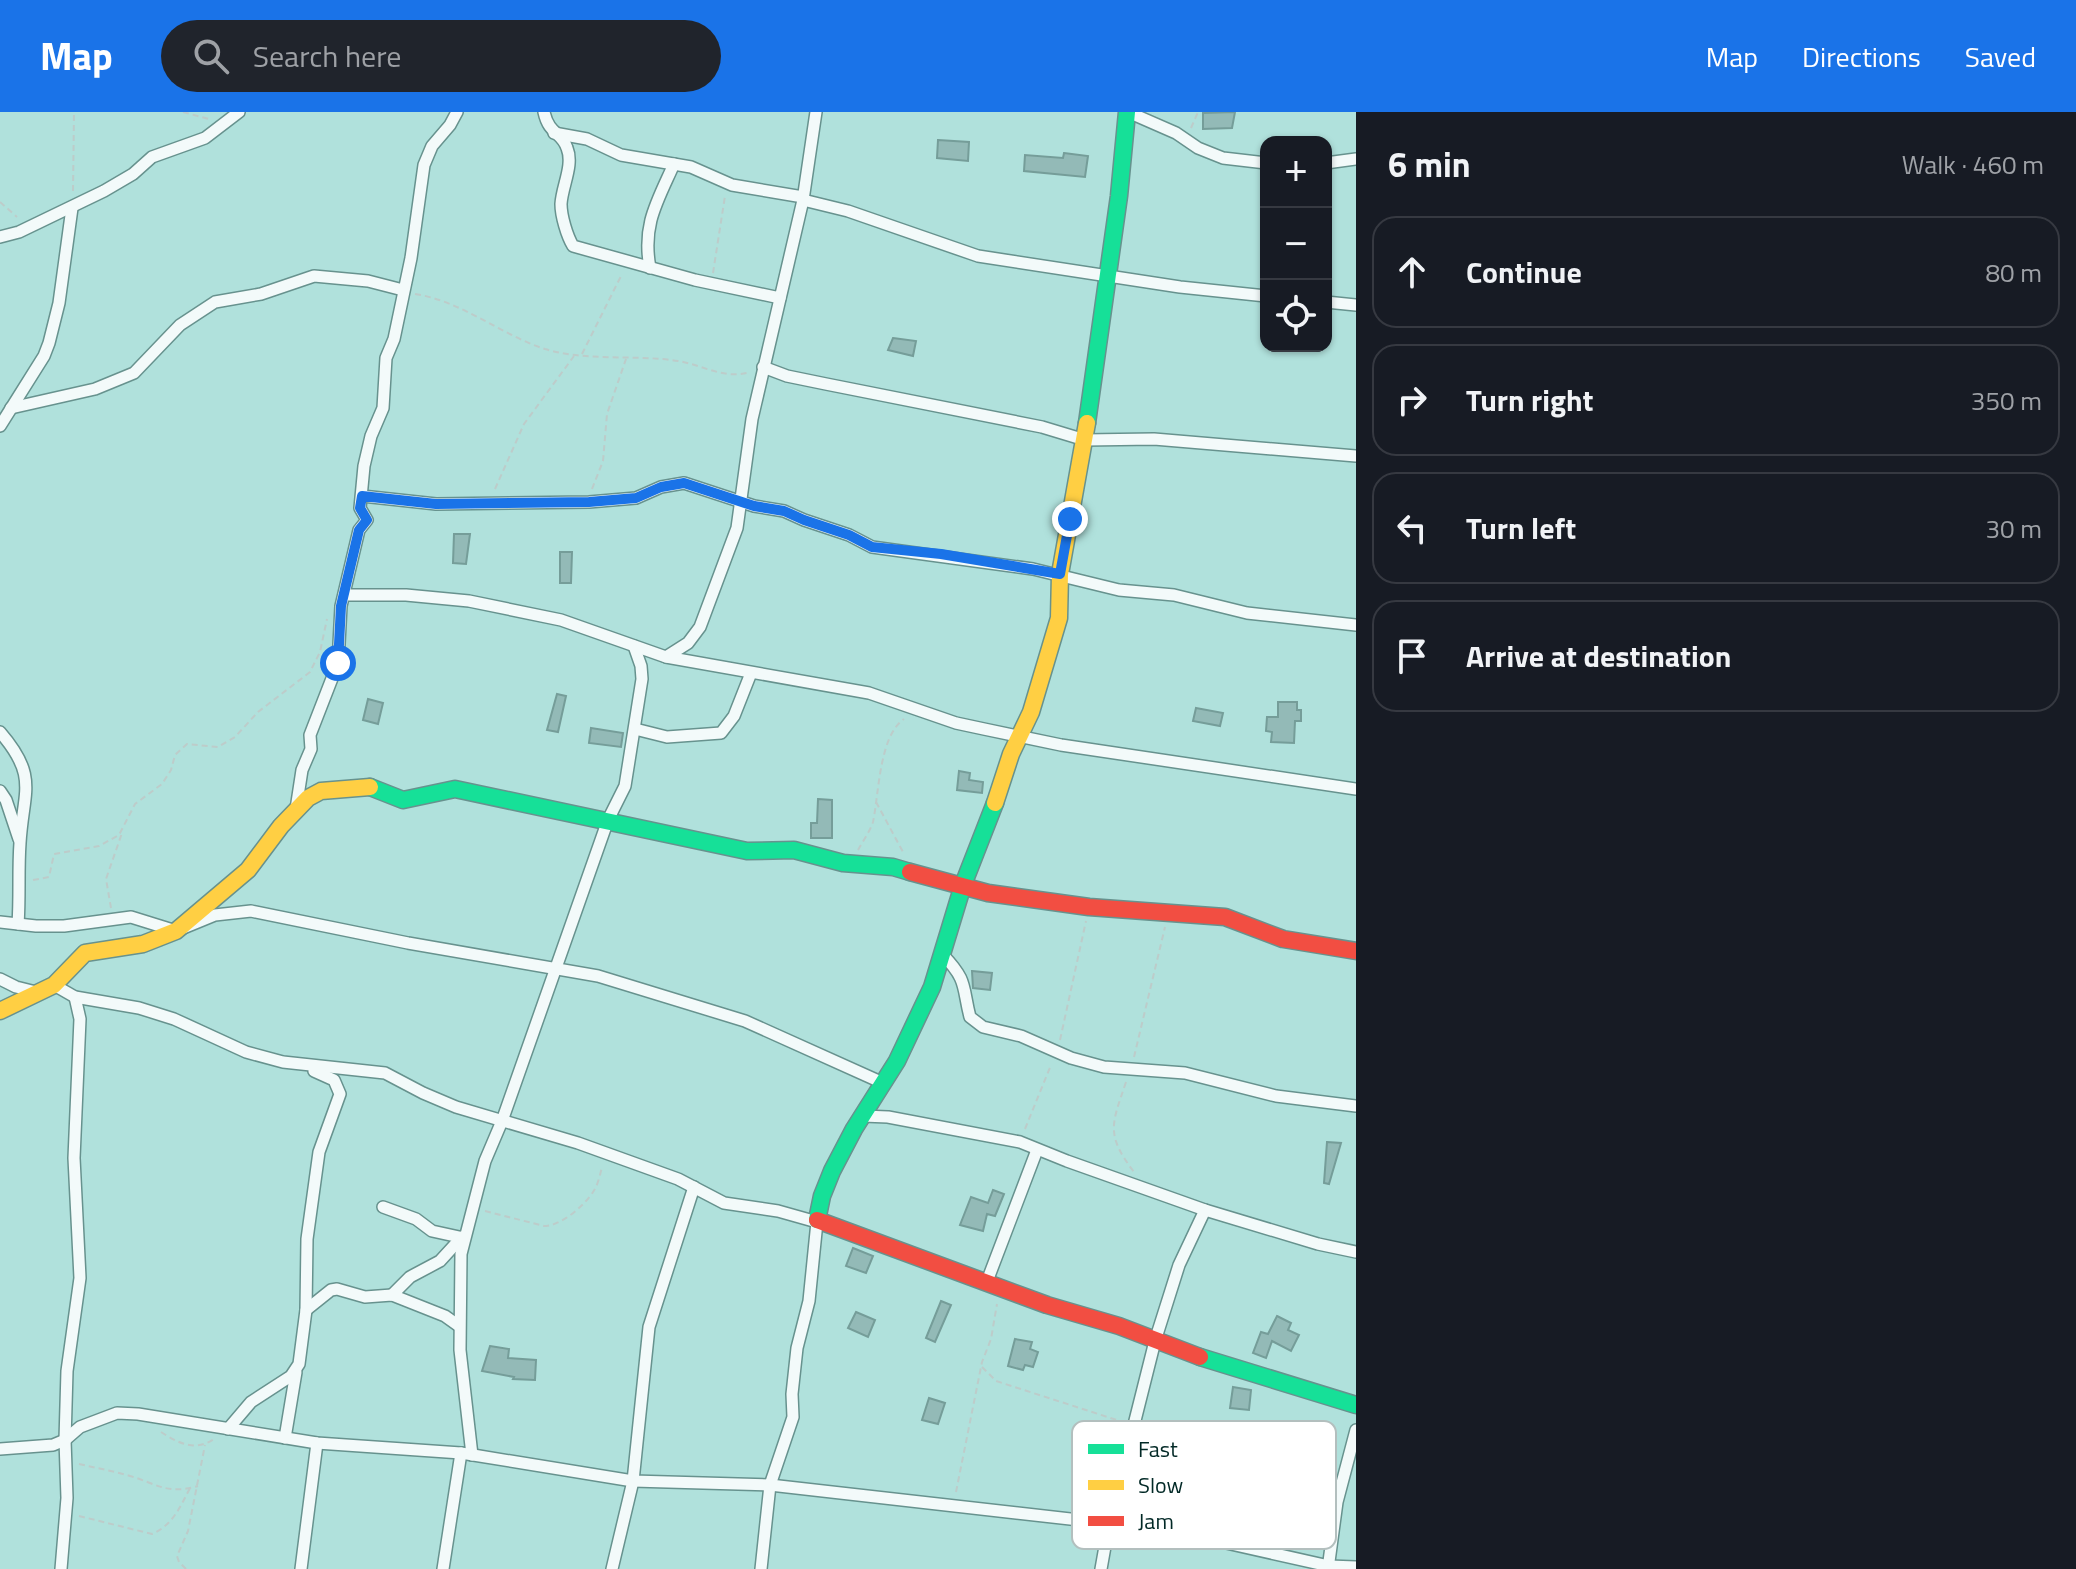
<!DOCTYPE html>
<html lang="en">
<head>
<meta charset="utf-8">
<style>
  :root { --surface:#171b24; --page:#20242c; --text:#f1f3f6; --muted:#9ea1a6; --line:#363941; --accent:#1a73e8 }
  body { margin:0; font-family:"Titillium Web",sans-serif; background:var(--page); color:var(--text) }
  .controls { position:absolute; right:24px; top:24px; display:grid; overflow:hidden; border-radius:16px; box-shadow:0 2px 6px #0004 }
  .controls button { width:72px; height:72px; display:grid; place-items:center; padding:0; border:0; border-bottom:2px solid var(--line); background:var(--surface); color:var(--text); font:40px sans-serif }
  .stop { position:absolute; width:24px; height:24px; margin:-18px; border:6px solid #1a73e8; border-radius:50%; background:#fff }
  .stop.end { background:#1a73e8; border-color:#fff; box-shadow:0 2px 8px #0008 }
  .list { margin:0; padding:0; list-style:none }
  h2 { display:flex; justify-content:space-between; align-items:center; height:104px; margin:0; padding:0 32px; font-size:34px }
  h2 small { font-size:26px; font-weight:400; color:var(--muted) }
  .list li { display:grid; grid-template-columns:52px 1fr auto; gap:24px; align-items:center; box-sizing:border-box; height:112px; margin:0 16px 16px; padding:0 16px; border:2px solid var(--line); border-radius:24px }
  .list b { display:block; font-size:30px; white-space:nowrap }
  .list em { font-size:26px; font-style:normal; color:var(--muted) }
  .icon { flex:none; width:44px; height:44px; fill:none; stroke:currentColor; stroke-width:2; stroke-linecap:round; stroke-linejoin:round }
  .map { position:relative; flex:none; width:1356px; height:1457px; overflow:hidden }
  header { display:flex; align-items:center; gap:48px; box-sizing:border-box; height:112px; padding:0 40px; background:var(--accent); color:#fff }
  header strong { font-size:38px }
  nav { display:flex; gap:44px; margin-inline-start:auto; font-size:28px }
  .search { width:560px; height:72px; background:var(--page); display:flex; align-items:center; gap:20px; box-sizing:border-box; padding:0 28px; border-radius:44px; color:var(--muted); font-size:30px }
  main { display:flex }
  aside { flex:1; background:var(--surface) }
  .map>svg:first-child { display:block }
</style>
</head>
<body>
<header>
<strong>Map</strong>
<div class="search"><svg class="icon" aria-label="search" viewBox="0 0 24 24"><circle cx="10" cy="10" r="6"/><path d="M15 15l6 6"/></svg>Search here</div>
<nav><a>Map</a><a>Directions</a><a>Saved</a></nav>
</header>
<main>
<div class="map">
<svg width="1356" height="1457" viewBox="0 0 1356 1457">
  <rect width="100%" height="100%" fill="#b0e1dc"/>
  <!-- building -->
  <g fill="#93bab7" stroke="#759d99" stroke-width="2">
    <polygon points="1235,0 1232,16 1203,17 1203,1"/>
    <polygon points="938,28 969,30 968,49 937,46"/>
    <polygon points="1064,41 1088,44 1085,65 1024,59 1025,43 1063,46"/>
    <polygon points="893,226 916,229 913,244 888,238"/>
    <polygon points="454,422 470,422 466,452 453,451"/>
    <polygon points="560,440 572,440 571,471 560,471"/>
    <polygon points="557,582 566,584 558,620 547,618"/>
    <polygon points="368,587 383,591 378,612 363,608"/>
    <polygon points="1278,590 1297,590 1297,598 1301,598 1301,609 1295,609 1294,631 1271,630 1272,620 1266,619 1267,605 1278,605"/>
    <polygon points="1196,596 1223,601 1220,614 1193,609"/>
    <polygon points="591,616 623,621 621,635 589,631"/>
    <polygon points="959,659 970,661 969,668 983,670 982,681 957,678"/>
    <polygon points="818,687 832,688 832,726 811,726 811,711 817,711"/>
    <polygon points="972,859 992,861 990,878 973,876"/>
    <polygon points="1327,1030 1341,1031 1329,1072 1324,1071"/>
    <polygon points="993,1078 1004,1082 995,1104 987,1102 983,1119 960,1113 971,1085 988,1091"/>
    <polygon points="853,1136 873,1144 866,1161 846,1154"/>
    <polygon points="941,1189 951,1193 935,1230 926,1226"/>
    <polygon points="856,1200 875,1208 868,1225 848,1216"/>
    <polygon points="1277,1204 1291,1211 1288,1218 1299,1223 1291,1239 1272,1229 1266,1246 1253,1241 1261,1220 1268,1222"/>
    <polygon points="1015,1227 1032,1230 1030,1237 1038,1240 1033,1255 1025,1253 1023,1258 1008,1254"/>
    <polygon points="490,1234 509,1237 508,1246 536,1248 535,1268 513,1267 514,1265 482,1259"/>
    <polygon points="1233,1275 1251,1278 1249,1298 1230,1296"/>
    <polygon points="929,1286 945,1291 938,1312 922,1308"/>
  </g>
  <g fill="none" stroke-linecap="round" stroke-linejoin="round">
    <defs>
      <g id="street">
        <path d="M 544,0 C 549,23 562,20 567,36 C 574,53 562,74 561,92 C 561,104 567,124 573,134 L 695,168 L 780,186"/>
        <polyline points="1128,0 1176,21 1198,36 1223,46 1266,51"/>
        <polyline points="554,21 587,27 621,43 691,55 732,73 803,85"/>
        <polyline points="1326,51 1356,47"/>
        <polyline points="803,88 848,99 978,144 1180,175 1266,184"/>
        <polyline points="0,125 19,120 104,79 133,62 152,45 205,26 239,0"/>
        <path d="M 650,156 C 642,113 657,90 674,52"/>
        <polyline points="1326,190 1356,193"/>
        <polyline points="763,255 787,264 826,272 1042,315 1085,328 1154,327 1356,344"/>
        <polyline points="11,296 95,277 134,261 180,213 215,190 261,182 314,164 368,169 403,178"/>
        <polyline points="0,314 44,244 49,231 59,191 72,96"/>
        <polyline points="362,384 436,392 589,390 636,386 661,375 684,371 754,394 784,399 804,408 849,423 872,435 1033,457 1119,478 1174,483 1247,501 1356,513"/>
        <polyline points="344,483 406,483 469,489 561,508 666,545 869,581 956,611 984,617 1061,633 1356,677"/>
        <polyline points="666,545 688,531 700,515 737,416 752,307 803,88 816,0"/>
        <polyline points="635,617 667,625 721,621 734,604 751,561"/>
        <path d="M 0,620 C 39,665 23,679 20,731 C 18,758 20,785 18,812"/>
        <polyline points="0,679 6,688 19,727"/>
        <polyline points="296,697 302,658 311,637 310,623 338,551 341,494 359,418 367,408 360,396 364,354 371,324 383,296 386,246 394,227 411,146 424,53 432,34 450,13 457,0"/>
        <polyline points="0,810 36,814 64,814 131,805 176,819 215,803 251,799 408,831 598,864 745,909 883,971"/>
        <path d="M 943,843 C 968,869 962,874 970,905 L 983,915 L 1021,924 L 1071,946 L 1104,955 L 1185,961 L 1276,984 L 1356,994"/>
        <polyline points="0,867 16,875 40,881"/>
        <polyline points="54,873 75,885 139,896 174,907 246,940 283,950 385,961 423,981 456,995 578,1031 678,1067 724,1091 778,1099 817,1110 809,1189 797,1236 792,1282 793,1305 770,1373 761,1457"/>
        <polyline points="863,1004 888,1005 1020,1030 1067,1049 1205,1098 1318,1132 1356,1140"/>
        <polyline points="383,1095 416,1107 432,1119 464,1126"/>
        <polyline points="986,1172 1037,1038"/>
        <polyline points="392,1183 410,1165 440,1149 462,1125"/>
        <polyline points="306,1198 331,1178 337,1177 365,1185 392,1183 445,1204 459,1214"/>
        <polyline points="228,1317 251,1290 291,1264 299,1252 306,1198 307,1127 319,1040 340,982 334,968 314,959"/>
        <polyline points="285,1326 296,1260"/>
        <polyline points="0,1337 53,1333 65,1328 80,1315 117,1301 138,1302 317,1331 461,1341 633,1369 770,1373 1123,1413 1204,1426 1329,1454 1356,1455"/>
        <polyline points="472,1343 460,1238 461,1142 485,1049 502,1009 608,708 625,674 642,567 641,554 634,534"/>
        <polyline points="61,1457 67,1386 65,1328 67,1259 80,1166 74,1046 80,907 75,885"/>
        <polyline points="301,1457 317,1331"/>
        <polyline points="443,1457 461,1341"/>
        <polyline points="612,1457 633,1369 649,1215 694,1075"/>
        <polyline points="1101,1457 1109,1412 1155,1229 1179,1153 1205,1098"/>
        <polyline points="1328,1457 1337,1390 1356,1318"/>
      </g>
      <g id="fast">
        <polyline points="1087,311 1119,84 1127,0"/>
        <polyline points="370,675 403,688 455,677 747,739 794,738 843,751 893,755 910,760"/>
        <polyline points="817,1108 822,1084 832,1059 854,1017 897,949 932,875 963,773 995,691"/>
        <polyline points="1200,1245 1356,1293"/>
      </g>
      <g id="slow">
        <polyline points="995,691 1011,642 1031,600 1059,506 1060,462 1087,311"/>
        <polyline points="0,899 54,873 85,841 143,832 176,819 248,758 281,714 308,686 321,679 370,675"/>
      </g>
      <g id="jam">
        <polyline points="910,760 988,781 1089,795 1225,805 1283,827 1356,839"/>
        <polyline points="817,1108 1047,1193 1119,1214 1200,1245"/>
      </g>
    </defs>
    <!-- street casing -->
    <use href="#street" stroke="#67928e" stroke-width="14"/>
    <!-- fast casing -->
    <use href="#fast" stroke="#67928e" stroke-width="19"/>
    <!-- slow casing -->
    <use href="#slow" stroke="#67928e" stroke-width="19"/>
    <!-- jam casing -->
    <use href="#jam" stroke="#67928e" stroke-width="19"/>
    <!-- path -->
    <g stroke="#bdccca" stroke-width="2" stroke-dasharray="6 4" stroke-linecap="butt">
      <polyline points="183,0 209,7"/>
      <polyline points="1191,16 1198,0"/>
      <polyline points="73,79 74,0"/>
      <polyline points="0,90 17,105"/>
      <polyline points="713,161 725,84"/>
      <path d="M 415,182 C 462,189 501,223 545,237 C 589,250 634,242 678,249 C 703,253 724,268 750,260"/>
      <polyline points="582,242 622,162"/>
      <polyline points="495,377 524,312 574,244"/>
      <polyline points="592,377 603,349 607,302 626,247"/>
      <polyline points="876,690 903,740"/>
      <path d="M 858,738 C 863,729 870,719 873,710 C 879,682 879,624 904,607"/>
      <polyline points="33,768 49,765 54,742 99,734 119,723 135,692 162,672 171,658 175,643 187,632 218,635 235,625 258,600 310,560 320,540 327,507"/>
      <polyline points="111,796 106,767 122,721"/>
      <polyline points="1060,928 1086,809"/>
      <polyline points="1134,945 1165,815"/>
      <path d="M 1126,970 C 1112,1012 1105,1022 1134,1060"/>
      <polyline points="1025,1017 1051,953"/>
      <path d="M 485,1099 L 544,1114 C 561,1114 584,1094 593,1080 C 598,1073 600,1063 602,1055"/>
      <polyline points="982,1255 996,1269 1123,1310"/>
      <path d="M 161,1320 C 178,1331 195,1340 214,1327"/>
      <path d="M 79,1352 C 96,1356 113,1359 130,1364 C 158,1372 166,1383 198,1374"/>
      <polyline points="956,1380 982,1250 991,1227 997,1192"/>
      <path d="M 79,1404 L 152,1422 C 173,1413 180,1395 190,1376"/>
      <polyline points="186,1457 179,1450 177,1444 188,1419 205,1333"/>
    </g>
    <!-- street -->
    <use href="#street" stroke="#f3fafa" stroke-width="11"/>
    <!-- fast -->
    <use href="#fast" stroke="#16e098" stroke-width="16"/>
    <!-- slow -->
    <use href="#slow" stroke="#ffcf43" stroke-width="16"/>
    <!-- jam -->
    <use href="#jam" stroke="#f24e42" stroke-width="16"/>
  </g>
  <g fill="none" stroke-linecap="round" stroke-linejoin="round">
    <!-- route -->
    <polyline stroke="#1a73e8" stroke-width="10" points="338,551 341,494 359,418 367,408 360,396 362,384 436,392 589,390 636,386 661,375 684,371 754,394 784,399 804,408 849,423 872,435 941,442 1060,462 1070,407"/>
  </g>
  <!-- legend -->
  <rect x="1072" y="1309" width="264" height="128" rx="12" fill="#fff" stroke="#b3bfbe" stroke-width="2"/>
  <rect x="1088" y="1332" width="36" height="10" fill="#16e098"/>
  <rect x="1088" y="1368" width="36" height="10" fill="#ffcf43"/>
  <rect x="1088" y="1404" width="36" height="10" fill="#f24e42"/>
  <g font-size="22" fill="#022926">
    <text x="1138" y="1345">Fast</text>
    <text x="1138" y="1381">Slow</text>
    <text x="1138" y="1417">Jam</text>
  </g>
</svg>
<div class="controls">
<button>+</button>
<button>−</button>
<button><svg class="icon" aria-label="locate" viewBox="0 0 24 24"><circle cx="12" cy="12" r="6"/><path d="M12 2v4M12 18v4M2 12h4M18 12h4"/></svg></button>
</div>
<div class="stop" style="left:338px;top:551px"></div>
<div class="stop end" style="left:1070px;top:407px"></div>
</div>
<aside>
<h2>6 min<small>Walk · 460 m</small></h2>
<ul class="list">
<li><svg class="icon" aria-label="ahead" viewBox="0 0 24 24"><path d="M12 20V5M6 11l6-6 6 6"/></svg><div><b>Continue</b></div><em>80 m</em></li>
<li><svg class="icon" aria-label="right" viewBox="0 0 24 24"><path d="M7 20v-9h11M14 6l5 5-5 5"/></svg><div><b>Turn right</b></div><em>350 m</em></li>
<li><svg class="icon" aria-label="left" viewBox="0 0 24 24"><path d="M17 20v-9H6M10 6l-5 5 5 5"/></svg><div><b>Turn left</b></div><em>30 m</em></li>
<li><svg class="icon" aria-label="arrive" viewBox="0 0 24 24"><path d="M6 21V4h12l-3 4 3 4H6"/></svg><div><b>Arrive at destination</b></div></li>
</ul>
</aside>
</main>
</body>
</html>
